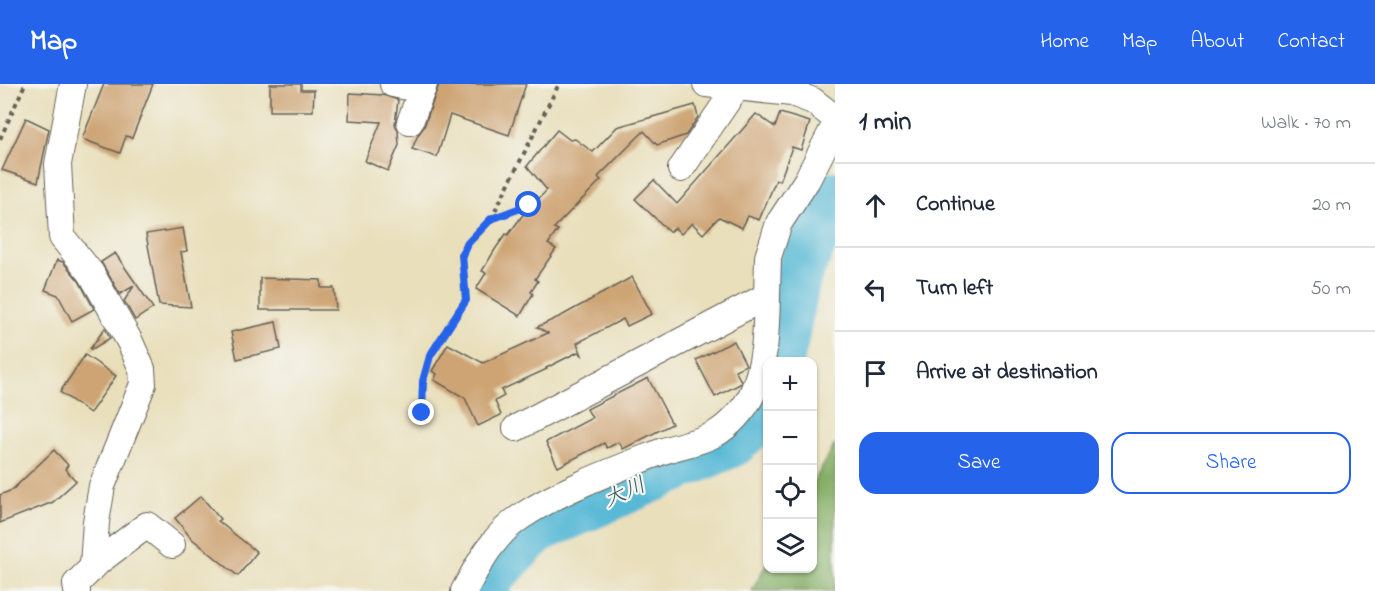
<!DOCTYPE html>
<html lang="en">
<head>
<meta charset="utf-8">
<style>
  :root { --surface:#fff; --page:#f6f6f7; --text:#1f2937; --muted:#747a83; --line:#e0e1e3; --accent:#2563eb }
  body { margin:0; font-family:"Indie Flower","Klee One",sans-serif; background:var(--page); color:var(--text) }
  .controls { position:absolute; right:18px; bottom:18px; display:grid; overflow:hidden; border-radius:12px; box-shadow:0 2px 4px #0004 }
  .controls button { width:54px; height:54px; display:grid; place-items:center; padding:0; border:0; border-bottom:2px solid var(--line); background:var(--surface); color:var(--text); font:30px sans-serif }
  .stop { position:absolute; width:18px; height:18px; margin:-14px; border:4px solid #2563eb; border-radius:50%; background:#fff }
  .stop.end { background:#2563eb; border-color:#fff; box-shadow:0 2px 6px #0008 }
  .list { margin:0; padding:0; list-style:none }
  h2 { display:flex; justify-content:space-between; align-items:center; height:78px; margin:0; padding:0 24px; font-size:26px }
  h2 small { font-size:20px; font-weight:400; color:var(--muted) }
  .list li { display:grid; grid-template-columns:39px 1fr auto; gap:18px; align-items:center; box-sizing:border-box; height:84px; padding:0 24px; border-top:2px solid var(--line) }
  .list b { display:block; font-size:22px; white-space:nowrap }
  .list em { font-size:20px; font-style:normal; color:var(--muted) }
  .actions { display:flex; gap:12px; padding:18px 24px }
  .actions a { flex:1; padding:14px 0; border:2px solid var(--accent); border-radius:18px; text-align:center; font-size:21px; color:var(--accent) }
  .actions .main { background:var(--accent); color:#fff }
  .icon { flex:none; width:33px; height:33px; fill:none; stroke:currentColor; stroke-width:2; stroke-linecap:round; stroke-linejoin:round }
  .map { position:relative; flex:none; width:835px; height:507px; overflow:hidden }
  header { display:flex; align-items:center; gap:36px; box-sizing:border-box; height:84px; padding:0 30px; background:var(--accent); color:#fff }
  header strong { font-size:28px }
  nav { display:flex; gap:33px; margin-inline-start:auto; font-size:21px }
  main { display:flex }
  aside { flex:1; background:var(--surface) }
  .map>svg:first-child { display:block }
</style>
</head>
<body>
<header>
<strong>Map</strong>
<nav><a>Home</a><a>Map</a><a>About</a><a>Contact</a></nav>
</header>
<main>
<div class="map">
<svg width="835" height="507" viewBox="0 0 835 507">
  <rect width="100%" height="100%" fill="#f6f6f2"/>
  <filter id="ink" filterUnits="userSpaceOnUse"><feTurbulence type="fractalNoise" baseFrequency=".0167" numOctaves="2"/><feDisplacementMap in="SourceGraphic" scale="12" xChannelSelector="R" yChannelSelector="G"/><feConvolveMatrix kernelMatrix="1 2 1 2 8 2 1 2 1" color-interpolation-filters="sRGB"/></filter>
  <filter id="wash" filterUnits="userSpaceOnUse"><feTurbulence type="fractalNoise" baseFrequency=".008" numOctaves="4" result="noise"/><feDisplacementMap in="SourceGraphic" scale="24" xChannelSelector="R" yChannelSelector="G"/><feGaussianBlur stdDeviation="1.35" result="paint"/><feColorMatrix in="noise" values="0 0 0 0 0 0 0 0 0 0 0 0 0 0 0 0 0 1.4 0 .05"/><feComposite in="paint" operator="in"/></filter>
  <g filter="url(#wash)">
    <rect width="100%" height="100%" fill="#e9dfbb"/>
    <!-- forest -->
    <polygon fill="#85ae65" stroke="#506540" stroke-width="1.5" points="835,360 835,507 752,507 767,479 768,484 812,484 813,400"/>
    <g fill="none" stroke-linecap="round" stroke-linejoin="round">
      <!-- river -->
      <g stroke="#58b9d6" stroke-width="48">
        <polyline points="780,278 798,190 835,111"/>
        <polyline points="484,507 492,491 536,446 733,359 762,332 768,314"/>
      </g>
    </g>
    <g id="blocks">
      <!-- building -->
      <g fill="#cea474">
        <polygon points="104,0 153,0 132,54 126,52 120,69 82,55"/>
        <polygon points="270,0 301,0 301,6 314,6 313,27 270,27"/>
        <polygon points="439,0 526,0 509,51 450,31 437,73 412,65 418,51 424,43"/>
        <polygon points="350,9 383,11 398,16 395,40 398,47 399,61 388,87 365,77 381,38 349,36"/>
        <polygon points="695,21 698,33 686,51 657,61 644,47 598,93 601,96 554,144 558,146 548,160 556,165 535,195 538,197 531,208 533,210 520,232 476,205 486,189 482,187 496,164 506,150 508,151 522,132 547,106 527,82 557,46 570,56 575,55 593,68 617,43"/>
        <polygon points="780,29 810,38 801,66 792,63 780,97 776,96 759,136 748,132 742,144 719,133 703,150 692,139 681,150 675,144 670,148 635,115 654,96 677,120 756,30 775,43"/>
        <polygon points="26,34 49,45 38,98 2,86"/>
        <polygon points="183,144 187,167 181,168 191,223 159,221 146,150"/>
        <polygon points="115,169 153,224 135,236 124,217 134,202 120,210 101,178"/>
        <polygon points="57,176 63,178 79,197 94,225 72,237 58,211 45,206"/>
        <polygon points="632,193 652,230 627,242 623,235 577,259 582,271 578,268 546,284 547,285 501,306 504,312 495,317 501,331 478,342 465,314 434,296 437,290 432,287 448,260 483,279 548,249 537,243 563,231"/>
        <polygon points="260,194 321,196 321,204 334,204 336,226 260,226"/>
        <polygon points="276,238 281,265 237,275 231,248"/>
        <polygon points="105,244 110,254 91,266 90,265"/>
        <polygon points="734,257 746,281 735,286 741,297 740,300 715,313 696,276"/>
        <polygon points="85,271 116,292 90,329 60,308"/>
        <polygon points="648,294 672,340 623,365 619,358 607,364 604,359 558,383 546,358 592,334 587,325"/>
        <polygon points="54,366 68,381 65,385 76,397 53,418 0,439 0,411 12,406"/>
        <polygon points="201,412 220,435 218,437 257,468 238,492 191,454 175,434"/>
      </g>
    </g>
  </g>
  <g filter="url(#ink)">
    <use href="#blocks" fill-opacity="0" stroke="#646054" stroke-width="1.5"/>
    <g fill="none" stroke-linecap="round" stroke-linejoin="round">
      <defs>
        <g id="street">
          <polyline points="73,0 58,80 62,153 91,189 130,258 142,285 143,300 102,402 96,438 93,482"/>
          <polyline points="393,0 422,6"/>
          <polyline points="706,0 792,9 813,17 835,34"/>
          <polyline points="410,38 424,0"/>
          <polyline points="681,85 736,4"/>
          <polyline points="516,344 767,212 768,173 779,139 807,96 835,41"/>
          <polyline points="77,507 76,500 98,478 147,441 172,461"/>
          <path d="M 464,507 C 479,479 494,450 522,432 C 565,404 615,386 663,367 C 680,361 698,359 715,350 C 728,343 746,324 752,310 C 766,279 766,245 767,212"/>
        </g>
      </defs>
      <!-- street casing -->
      <use href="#street" stroke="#646054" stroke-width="28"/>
      <!-- path -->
      <g stroke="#646054" stroke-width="4" stroke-dasharray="4.5 4.5" stroke-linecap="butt">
        <polyline points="0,55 25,0"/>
        <polyline points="491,135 559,0"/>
        <path d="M 422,329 C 422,318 421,306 423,296 C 429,266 448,240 466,216 L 462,171 L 467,160 L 491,135 L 529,121"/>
      </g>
      <!-- street -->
      <use href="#street" stroke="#fff" stroke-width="26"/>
    </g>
  </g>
  <g fill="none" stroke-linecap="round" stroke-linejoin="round" filter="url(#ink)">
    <!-- route -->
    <polyline stroke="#2563eb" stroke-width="8" points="422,329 423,297 430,272 466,216 462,171 467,160 491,135 529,121"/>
  </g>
  <g text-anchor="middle" stroke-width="4.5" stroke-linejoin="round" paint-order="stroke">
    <!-- water labels -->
    <g font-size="22" font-style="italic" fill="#345b66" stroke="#f6f6f2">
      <text transform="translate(624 407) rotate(-24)" y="8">大川</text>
    </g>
  </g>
</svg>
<div class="controls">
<button>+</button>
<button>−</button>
<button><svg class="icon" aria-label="locate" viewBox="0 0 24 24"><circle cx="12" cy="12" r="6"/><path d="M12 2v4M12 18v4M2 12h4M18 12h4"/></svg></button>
<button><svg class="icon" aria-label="layers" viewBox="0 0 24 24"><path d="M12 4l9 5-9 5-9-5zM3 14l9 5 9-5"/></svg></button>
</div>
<div class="stop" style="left:529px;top:121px"></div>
<div class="stop end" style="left:422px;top:329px"></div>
</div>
<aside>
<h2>1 min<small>Walk · 70 m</small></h2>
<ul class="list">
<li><svg class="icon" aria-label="ahead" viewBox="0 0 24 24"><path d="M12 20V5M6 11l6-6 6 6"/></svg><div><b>Continue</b></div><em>20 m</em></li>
<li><svg class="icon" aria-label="left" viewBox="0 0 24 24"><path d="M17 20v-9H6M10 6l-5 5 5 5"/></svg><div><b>Turn left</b></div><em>50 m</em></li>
<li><svg class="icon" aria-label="arrive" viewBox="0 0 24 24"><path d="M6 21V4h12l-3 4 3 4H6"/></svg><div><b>Arrive at destination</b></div></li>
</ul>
<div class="actions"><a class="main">Save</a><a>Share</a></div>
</aside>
</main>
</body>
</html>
